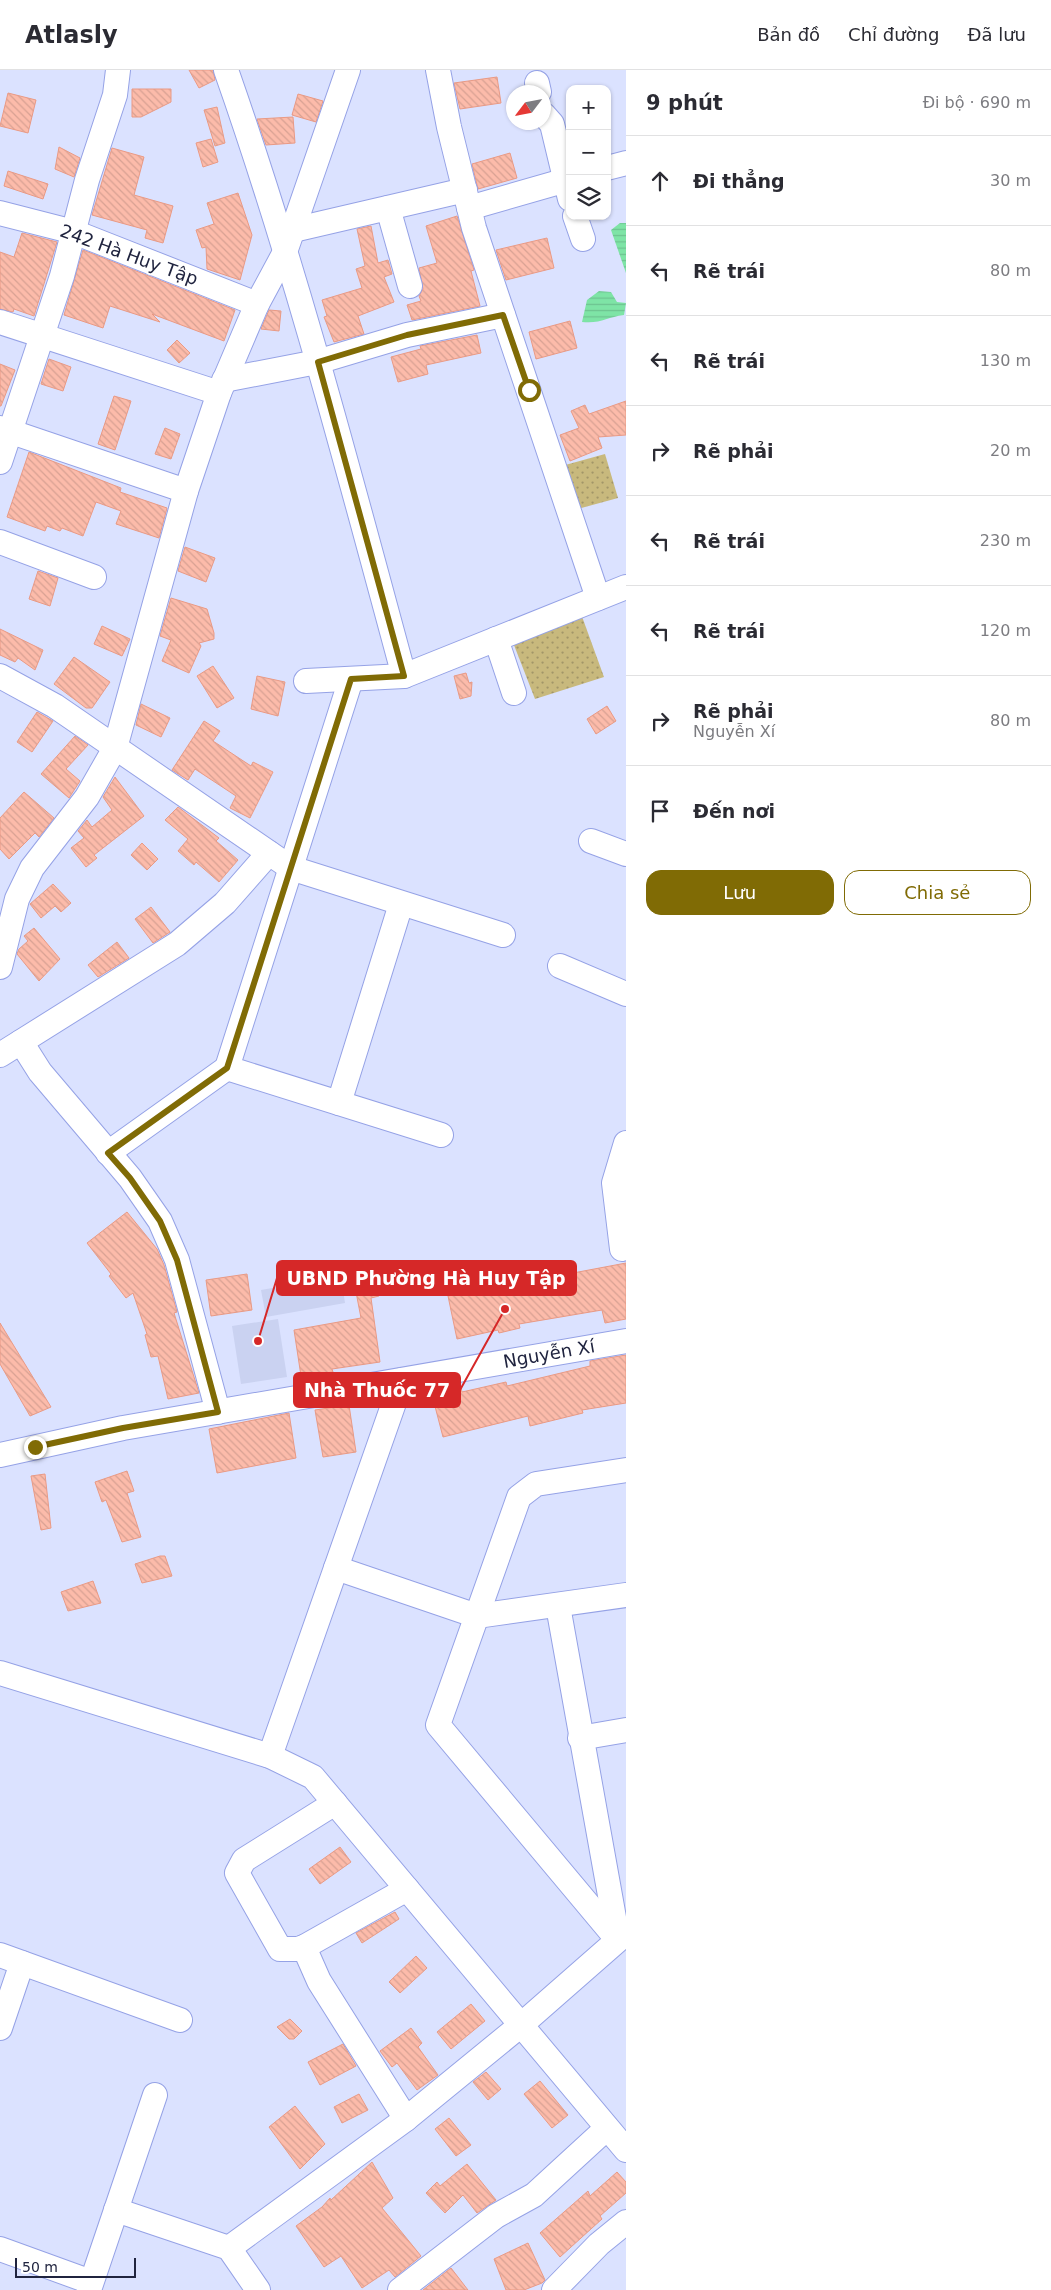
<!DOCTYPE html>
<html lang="vi">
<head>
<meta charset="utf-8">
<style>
  :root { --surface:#fff; --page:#f2f2f3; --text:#2b2b33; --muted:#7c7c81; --line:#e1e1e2; --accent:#806b05 }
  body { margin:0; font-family:"DejaVu Sans",sans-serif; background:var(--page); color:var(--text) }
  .controls { position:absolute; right:15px; top:15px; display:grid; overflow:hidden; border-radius:10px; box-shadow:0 1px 4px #0004 }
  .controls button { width:45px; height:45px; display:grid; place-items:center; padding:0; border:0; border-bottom:1px solid var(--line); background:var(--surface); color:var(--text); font:25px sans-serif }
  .compass { position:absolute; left:506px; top:15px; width:45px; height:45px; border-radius:50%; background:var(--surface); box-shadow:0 1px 4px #0004; rotate:238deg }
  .scale { position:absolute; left:15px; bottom:12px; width:121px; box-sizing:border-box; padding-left:5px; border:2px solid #20243f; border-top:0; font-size:14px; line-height:18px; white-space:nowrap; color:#20243f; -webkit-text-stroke:4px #fff; paint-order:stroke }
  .stop { position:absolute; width:15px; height:15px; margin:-11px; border:4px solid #806b05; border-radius:50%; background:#fff }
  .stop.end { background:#806b05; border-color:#fff; box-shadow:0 1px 5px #0008 }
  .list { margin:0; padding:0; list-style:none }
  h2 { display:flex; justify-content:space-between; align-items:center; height:65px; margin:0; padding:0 20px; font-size:21px }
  h2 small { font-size:16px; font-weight:400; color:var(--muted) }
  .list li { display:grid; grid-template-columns:32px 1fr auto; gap:15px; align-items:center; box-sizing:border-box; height:90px; padding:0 20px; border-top:1px solid var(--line) }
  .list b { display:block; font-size:19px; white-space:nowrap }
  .list p { margin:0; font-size:16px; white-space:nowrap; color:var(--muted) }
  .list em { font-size:16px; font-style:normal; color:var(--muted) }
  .actions { display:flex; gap:10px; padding:15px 20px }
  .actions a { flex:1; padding:11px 0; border:1px solid var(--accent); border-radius:15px; text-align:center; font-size:18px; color:var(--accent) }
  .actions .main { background:var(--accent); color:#fff }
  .icon { flex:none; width:28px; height:28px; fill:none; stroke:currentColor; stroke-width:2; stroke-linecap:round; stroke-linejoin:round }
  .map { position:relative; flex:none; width:626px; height:2220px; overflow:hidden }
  header { display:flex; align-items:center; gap:30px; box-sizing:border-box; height:70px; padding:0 25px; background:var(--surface); border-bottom:1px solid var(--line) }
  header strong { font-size:24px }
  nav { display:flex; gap:28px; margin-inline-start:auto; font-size:18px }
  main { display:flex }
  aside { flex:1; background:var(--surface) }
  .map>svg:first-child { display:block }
</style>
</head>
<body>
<header>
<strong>Atlasly</strong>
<nav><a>Bản đồ</a><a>Chỉ đường</a><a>Đã lưu</a></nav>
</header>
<main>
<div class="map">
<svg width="626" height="2220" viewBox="0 0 626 2220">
  <defs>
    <pattern id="grass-dots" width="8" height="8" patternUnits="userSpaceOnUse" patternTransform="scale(1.25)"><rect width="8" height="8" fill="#c8b97d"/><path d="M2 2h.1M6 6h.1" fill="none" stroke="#a29668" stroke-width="1.8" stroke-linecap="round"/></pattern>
    <pattern id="water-rules" width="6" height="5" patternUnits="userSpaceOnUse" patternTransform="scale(1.25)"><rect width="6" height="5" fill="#7ee4a6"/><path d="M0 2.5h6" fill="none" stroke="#6dc390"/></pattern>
    <pattern id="building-back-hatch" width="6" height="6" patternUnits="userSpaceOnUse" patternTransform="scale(1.25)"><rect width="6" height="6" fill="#fcbbaa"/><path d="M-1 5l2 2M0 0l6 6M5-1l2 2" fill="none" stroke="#d8a193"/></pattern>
  </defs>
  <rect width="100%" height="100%" fill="#dbe2ff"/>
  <!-- built -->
  <g fill="#cad2f1">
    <polygon points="341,1206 345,1233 266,1247 261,1220"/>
    <polygon points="278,1249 287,1307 241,1314 232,1256"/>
  </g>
  <!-- grass -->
  <g fill="url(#grass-dots)">
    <polygon points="605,384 618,428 574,440 558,397"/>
    <polygon points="580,541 604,607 535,629 512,570"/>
  </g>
  <!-- water -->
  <g fill="url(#water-rules)">
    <polygon points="620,153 626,153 626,203 611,160"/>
    <path d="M 599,221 L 611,222 L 617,232 L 626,233 L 624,245 C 607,247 601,254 582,252 L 587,230 Z"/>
  </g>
  <!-- building -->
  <g fill="url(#building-back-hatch)" stroke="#e99a85">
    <polygon points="189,0 213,0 215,10 199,18"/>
    <polygon points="497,7 501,33 460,39 454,13"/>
    <polygon points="132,19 171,19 171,32 141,47 132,47"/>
    <polygon points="8,23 36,30 28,63 0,56"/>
    <polygon points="298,24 323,31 316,52 292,45"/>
    <polygon points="217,37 225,73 215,76 204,40"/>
    <polygon points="293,47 295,73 266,75 257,49"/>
    <polygon points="211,69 218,92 203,97 196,73"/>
    <polygon points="59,77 80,88 74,107 55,99"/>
    <polygon points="112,78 144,87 134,125 173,136 163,173 145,168 147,160 92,145"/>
    <polygon points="510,83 517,108 478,119 472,94"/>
    <polygon points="8,101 48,114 43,129 4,116"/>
    <polygon points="238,123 252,165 240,210 207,199 206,177 202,178 196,160 214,154 207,133"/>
    <polygon points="457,146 474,200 471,201 480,236 412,250 407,235 421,231 419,226 423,219 419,198 437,193 426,156"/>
    <polygon points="371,156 378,193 388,190 392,204 384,207 394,232 358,246 364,264 334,272 324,247 327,246 322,230 362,218 356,199 365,196 357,159"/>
    <polygon points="22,163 57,172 34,246 14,239 13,242 0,239 0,182 14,187"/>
    <polygon points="547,168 554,198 506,210 496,180"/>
    <polygon points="83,180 235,240 224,271 152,244 160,252 110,236 103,258 64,245"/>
    <polygon points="269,240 281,241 279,261 261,259"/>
    <polygon points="570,251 577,278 536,289 529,262"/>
    <polygon points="477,265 481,283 426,295 428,304 398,312 391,287 421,279 420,276"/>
    <polygon points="177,270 190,283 179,293 167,280"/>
    <polygon points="49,289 71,297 63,321 41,314"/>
    <polygon points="0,294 15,300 1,336 0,336"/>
    <polygon points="114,326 131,331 115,380 98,374"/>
    <polygon points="626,331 626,365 598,367 602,378 570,391 560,365 579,358 571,341 585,335 589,344"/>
    <polygon points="165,358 180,364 171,389 155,384"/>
    <polygon points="29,382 121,418 120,422 167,438 159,468 116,454 121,441 96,432 83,466 62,458 60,461 47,456 45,461 7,447"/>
    <polygon points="185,477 215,488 206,512 178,501"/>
    <polygon points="38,501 58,508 50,536 29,529"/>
    <polygon points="171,528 207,539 214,563 214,569 199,573 201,576 189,603 162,591 171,570 160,566"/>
    <polygon points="102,556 130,569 122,586 94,574"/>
    <polygon points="0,559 43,580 35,600 18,588 15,592 0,585"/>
    <polygon points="74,587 110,612 92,638 86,638 54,614"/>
    <polygon points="213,596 234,628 217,638 197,606"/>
    <polygon points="466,603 469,613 472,612 471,626 460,629 454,606"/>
    <polygon points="257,606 285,612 278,646 251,639"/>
    <polygon points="141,634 170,648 161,667 136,655"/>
    <polygon points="607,636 616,651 596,664 587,649"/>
    <polygon points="37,642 53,651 32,682 17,672"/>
    <polygon points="204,651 220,661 213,671 251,696 253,692 273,702 250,748 230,738 236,726 195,699 188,710 172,700"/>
    <polygon points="75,666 88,675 66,699 80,711 69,728 41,704"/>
    <polygon points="115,707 144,746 94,785 97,788 86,797 71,778 84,768 78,761 87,750 92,757 112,740 103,727"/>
    <polygon points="24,722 54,748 39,767 35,763 9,789 0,779 0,748"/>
    <polygon points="178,737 219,768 216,771 238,790 219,812 196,792 194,795 178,781 188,769 165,750"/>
    <polygon points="142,773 158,789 147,800 131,785"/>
    <polygon points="53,814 71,833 61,842 55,836 41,848 30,834"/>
    <polygon points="151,837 170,862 153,873 135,849"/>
    <polygon points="34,858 60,889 39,911 17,884 19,879 28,871 24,866"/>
    <polygon points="117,872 129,888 98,907 88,895"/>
    <polygon points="127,1142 157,1179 164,1195 177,1242 174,1243 199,1323 168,1329 158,1286 151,1287 145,1265 147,1264 133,1223 126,1228 109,1206 111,1204 87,1173"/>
    <polygon points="372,1192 379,1226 371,1228 380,1292 332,1299 333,1302 301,1306 294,1260 361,1248 351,1196"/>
    <polygon points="626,1193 626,1249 605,1253 602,1240 519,1254 520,1258 499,1263 498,1260 457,1269 448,1226 477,1220 478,1223 533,1210 532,1206 572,1199 573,1203"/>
    <polygon points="247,1204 252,1240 211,1246 206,1210"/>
    <polygon points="0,1253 51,1337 30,1346 0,1294"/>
    <polygon points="626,1285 626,1333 582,1340 583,1343 530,1356 528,1346 443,1367 431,1321 460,1314 462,1322 506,1312 507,1316 590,1296 590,1291"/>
    <polygon points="349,1335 356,1382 323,1387 315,1340"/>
    <polygon points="289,1343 296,1388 217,1403 209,1359"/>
    <polygon points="127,1401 134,1421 127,1423 141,1467 122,1472 106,1430 102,1432 95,1412"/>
    <polygon points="45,1404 51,1458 41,1460 31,1406"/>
    <polygon points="160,1486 165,1486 172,1506 142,1513 135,1494"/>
    <polygon points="93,1511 101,1533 68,1541 61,1522"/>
    <polygon points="340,1777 351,1792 320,1814 309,1799"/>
    <polygon points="395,1842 399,1849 362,1873 356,1863"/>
    <polygon points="416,1886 427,1898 400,1923 389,1912"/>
    <polygon points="471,1934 485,1951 451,1979 437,1962"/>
    <polygon points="290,1949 302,1961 294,1969 289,1969 277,1957"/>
    <polygon points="411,1958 422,1973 418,1977 438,2005 417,2020 397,1993 392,1997 380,1981"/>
    <polygon points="343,1974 356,1996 320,2015 308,1992"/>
    <polygon points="486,2002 501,2019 488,2030 473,2012"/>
    <polygon points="540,2011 568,2045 552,2058 524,2024"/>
    <polygon points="359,2024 368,2040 342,2053 334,2037"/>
    <polygon points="295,2036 325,2074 300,2099 269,2057"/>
    <polygon points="449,2048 471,2075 456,2086 435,2059"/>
    <polygon points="372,2092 393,2128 382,2138 421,2186 395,2207 389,2200 362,2218 341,2186 324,2197 296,2156 322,2137 330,2128 331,2130"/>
    <polygon points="467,2094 496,2130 477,2143 463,2125 445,2143 426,2123 437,2112 440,2116"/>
    <polygon points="617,2102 626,2112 626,2123 600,2146 602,2149 560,2187 540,2163 588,2121 590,2126"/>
    <polygon points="528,2173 545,2210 542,2213 524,2220 506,2220 494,2189"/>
    <polygon points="451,2198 468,2220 423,2220"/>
  </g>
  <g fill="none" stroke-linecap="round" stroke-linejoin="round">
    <defs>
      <g id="minor">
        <path d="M 226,0 C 296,199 349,403 404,606"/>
        <polyline points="438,0 449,57 474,158 598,528"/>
        <polyline points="537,13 539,22"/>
        <polyline points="544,45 552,54 570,129"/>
        <polyline points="607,98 626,93"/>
        <polyline points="388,138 410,216"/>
        <polyline points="469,138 570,109"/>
        <polyline points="0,143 74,162 257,234"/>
        <polyline points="575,146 583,169"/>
        <polyline points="293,160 465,120"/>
        <polyline points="0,252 219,323"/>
        <polyline points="224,310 317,292 407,265 503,245"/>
        <polyline points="0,358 186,421"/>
        <polyline points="0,392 62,206 87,110 115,25 118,0"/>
        <polyline points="0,472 94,507"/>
        <polyline points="496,569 514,623"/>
        <polyline points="0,606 55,636 291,798 503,865"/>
        <polyline points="351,609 227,998 441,1065"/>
        <polyline points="306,611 404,606 626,517"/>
        <polyline points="591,771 626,784"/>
        <polyline points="560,896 626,924"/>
        <polyline points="0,897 17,829 32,798 87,727 115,678 186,421 219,323 257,234 285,182 348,0"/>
        <polyline points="21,972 40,1002 130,1108 160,1151 177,1190 218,1342"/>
        <polyline points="0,985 177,874 225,833 269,783"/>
        <polyline points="339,1033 401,834"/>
        <polyline points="108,1083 227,998"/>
        <polyline points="622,1179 614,1113 626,1073"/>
        <polyline points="0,1385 123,1358 626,1271"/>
        <polyline points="336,1498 477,1546 626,1525"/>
        <polyline points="0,1603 270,1686 313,1707 626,2080"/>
        <polyline points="580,1668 626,1660"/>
        <polyline points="270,1686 402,1310"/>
        <polyline points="335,1733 244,1790 237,1803 280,1879 298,1879 304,1877 407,1819"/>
        <polyline points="617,1869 438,1655 519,1427 536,1414 626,1400"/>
        <polyline points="304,1877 319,1911 406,2049"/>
        <polyline points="0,1885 180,1950"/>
        <polyline points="0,1958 22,1893"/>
        <polyline points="116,2140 229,2178 258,2220"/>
        <polyline points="229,2178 406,2049 521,1955 618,1870 558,1536"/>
        <polyline points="0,2179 91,2212"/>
        <polyline points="89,2220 155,2025"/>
        <polyline points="400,2220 496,2146 534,2125 607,2058"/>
        <polyline points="554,2220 599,2174 626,2152"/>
      </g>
    </defs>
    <!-- minor casing -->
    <use href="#minor" stroke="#95a2e6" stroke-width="26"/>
    <!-- minor -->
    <use href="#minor" stroke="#fff" stroke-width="24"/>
  </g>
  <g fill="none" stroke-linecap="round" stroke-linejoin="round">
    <!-- route -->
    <polyline stroke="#806b05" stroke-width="6" points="35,1377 123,1358 218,1342 177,1190 160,1151 130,1108 108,1083 227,998 351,609 404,606 318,292 407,265 503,245 529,320"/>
  </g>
  <g text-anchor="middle" stroke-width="4" stroke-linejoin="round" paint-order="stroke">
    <!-- street labels -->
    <g font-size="18" fill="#20243f" stroke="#fff">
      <text transform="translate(129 185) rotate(20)" y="6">242 Hà Huy Tập</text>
      <text transform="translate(549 1284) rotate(-10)" y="6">Nguyễn Xí</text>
    </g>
  </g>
  <!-- callouts -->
  <path fill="none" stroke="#d62828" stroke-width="2" d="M258 1271L277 1208M505 1239L460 1320"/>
  <g fill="#d62828" stroke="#fff" stroke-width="2">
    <circle cx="258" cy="1271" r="5"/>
    <circle cx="505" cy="1239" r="5"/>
  </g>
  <g fill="#d62828" stroke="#d62828" stroke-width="2">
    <rect x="277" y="1191" width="299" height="34" rx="5"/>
    <rect x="294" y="1303" width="166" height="34" rx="5"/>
  </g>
  <g font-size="19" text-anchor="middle" font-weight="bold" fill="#fff">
    <text x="426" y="1215">UBND Phường Hà Huy Tập</text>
    <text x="377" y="1327">Nhà Thuốc 77</text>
  </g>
</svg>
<div class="controls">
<button>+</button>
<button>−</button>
<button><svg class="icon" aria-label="layers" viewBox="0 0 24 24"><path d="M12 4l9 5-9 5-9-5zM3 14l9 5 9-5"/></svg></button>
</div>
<svg class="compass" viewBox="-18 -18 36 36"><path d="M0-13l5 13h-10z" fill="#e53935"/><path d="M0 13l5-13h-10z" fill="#7c7c81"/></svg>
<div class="scale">50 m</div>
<div class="stop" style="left:529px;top:320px"></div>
<div class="stop end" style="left:35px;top:1377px"></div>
</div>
<aside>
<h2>9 phút<small>Đi bộ · 690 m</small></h2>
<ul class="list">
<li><svg class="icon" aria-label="ahead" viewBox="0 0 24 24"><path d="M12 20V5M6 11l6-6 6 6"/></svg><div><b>Đi thẳng</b></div><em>30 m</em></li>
<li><svg class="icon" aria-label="left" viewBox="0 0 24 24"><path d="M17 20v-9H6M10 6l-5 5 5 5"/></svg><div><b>Rẽ trái</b></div><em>80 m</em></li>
<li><svg class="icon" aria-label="left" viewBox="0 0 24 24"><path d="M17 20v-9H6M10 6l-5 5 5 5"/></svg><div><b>Rẽ trái</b></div><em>130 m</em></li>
<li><svg class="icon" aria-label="right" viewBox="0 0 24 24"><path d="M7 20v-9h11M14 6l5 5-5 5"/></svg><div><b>Rẽ phải</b></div><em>20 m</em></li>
<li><svg class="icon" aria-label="left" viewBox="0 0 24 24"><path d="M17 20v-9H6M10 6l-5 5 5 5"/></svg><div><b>Rẽ trái</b></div><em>230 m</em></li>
<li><svg class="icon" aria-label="left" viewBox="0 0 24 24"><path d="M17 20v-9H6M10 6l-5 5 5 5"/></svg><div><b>Rẽ trái</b></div><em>120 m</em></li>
<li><svg class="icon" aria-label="right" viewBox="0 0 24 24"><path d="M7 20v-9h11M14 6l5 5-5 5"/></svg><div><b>Rẽ phải</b><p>Nguyễn Xí</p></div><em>80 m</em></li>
<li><svg class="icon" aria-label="arrive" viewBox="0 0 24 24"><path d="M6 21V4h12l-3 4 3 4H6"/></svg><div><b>Đến nơi</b></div></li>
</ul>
<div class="actions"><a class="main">Lưu</a><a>Chia sẻ</a></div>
</aside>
</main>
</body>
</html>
